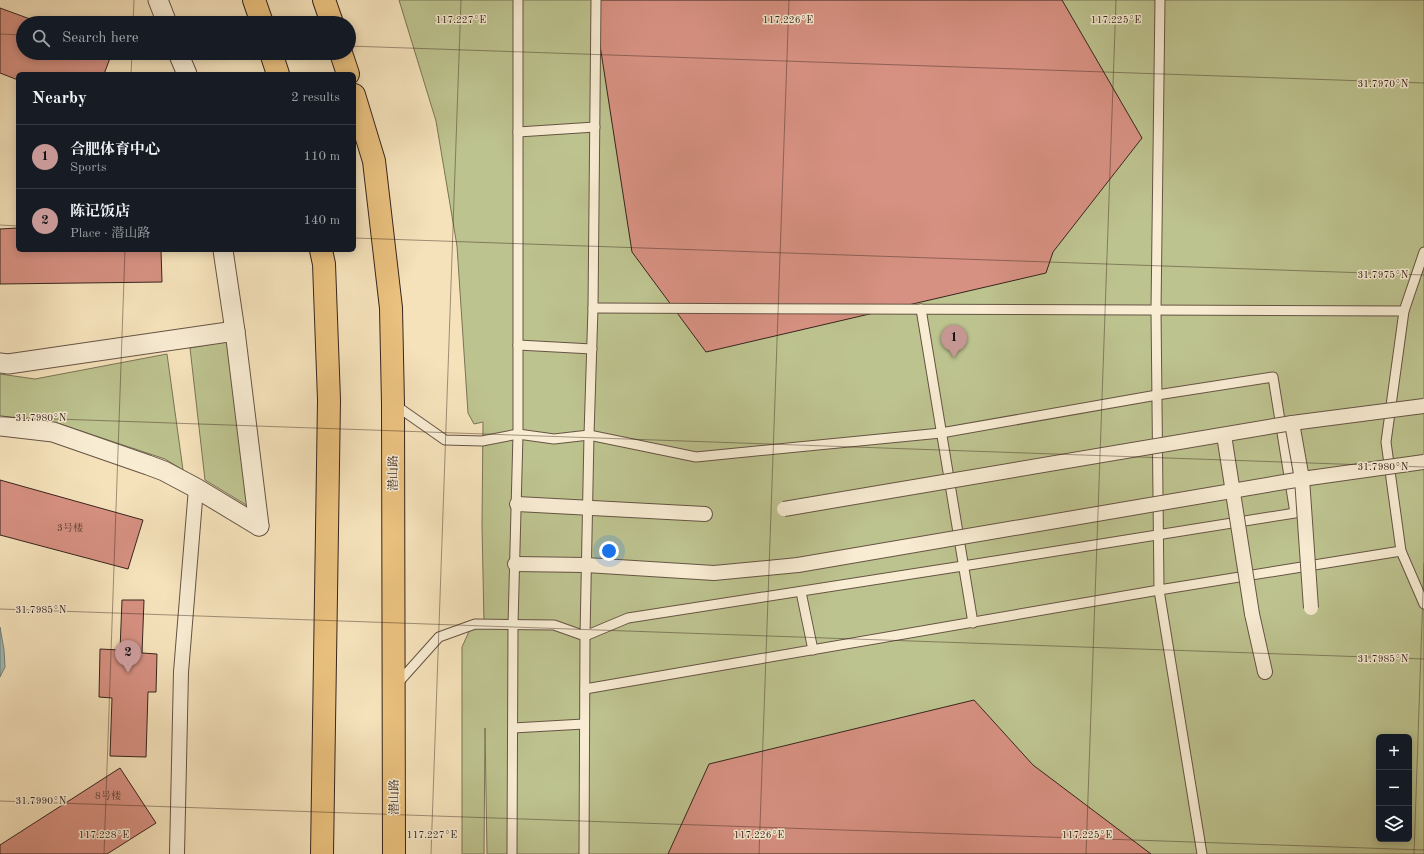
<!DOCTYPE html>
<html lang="en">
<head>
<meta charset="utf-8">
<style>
  :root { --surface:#171b24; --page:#20242c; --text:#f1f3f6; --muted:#9ea1a6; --line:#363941; --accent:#c59692 }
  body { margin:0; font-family:"Old Standard TT","Noto Serif SC",serif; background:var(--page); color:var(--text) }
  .controls { position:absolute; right:12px; bottom:12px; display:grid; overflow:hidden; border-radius:6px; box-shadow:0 2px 10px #0003 }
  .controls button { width:36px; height:36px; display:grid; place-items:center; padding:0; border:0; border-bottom:1px solid var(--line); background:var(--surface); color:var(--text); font:20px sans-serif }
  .you { position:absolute; left:609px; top:551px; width:14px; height:14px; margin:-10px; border:3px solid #fff; border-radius:50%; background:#1a73e8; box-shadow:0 0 0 6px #1a73e833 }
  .badge { display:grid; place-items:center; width:26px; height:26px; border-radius:50%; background:var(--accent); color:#111; font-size:13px; font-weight:700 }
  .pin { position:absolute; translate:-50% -33px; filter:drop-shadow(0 1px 2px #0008) }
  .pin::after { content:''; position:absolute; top:21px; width:14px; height:12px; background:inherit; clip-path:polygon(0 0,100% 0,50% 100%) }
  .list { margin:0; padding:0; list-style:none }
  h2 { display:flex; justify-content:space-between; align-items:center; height:52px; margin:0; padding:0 16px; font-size:17px }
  h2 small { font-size:13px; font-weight:400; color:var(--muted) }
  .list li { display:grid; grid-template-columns:26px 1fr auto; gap:12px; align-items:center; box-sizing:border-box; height:64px; padding:0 16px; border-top:1px solid var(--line) }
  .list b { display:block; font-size:15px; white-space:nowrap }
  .list p { margin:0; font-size:13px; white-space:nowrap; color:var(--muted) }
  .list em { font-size:13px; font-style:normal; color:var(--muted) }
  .icon { flex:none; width:22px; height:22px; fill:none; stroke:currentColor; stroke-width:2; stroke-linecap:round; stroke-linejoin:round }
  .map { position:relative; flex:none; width:1424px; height:854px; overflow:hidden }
  .search { position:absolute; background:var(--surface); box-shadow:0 2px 10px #0003; left:16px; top:16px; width:340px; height:44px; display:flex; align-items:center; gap:10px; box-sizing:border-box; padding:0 14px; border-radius:22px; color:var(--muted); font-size:15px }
  .panel { position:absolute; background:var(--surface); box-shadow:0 2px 10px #0003; left:16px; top:72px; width:340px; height:180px; border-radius:6px }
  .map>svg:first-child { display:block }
</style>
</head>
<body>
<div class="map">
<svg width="1424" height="854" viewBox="0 0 1424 854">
  <rect width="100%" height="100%" fill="#f5e2bb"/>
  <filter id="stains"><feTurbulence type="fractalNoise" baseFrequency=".005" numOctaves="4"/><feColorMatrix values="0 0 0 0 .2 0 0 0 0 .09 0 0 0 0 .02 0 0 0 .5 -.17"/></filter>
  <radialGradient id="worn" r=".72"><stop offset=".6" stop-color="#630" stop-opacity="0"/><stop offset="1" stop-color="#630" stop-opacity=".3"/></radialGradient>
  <!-- green -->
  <g fill="#bdc38f" stroke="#7a7456" fill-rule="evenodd">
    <path d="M 399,0 L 1424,0 L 1424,854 L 487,854 L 485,728 L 484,854 L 462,854 L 462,647 L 472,625 L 484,624 L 482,525 L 483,422 L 474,424 L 468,413 L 457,246 L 436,121 ZM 1379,737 L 1409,737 L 1409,839 L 1379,839 Z"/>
    <polygon points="229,341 248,506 205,480 190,348"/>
    <polygon points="167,354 183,470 165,459 57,423 0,417 0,374 35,379"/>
  </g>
  <!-- water -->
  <polygon fill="#9ebcb8" stroke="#75807a" points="0,627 4,650 5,667 0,677"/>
  <!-- building -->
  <g fill="#d79182" stroke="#37251d">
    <polygon points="593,0 1062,0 1142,138 1053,252 1046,273 706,352 632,252"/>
    <polygon points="0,8 41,23 23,23 23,53 112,53 104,74 18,74 18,80 0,73"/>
    <polygon points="18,228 18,250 161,250 162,282 0,284 0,229"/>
    <polygon points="0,480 143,520 128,569 0,535"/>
    <polygon points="122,600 144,600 142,653 157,654 156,692 148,692 146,757 110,756 112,698 99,697 100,649 120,650"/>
    <polygon points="974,700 1033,765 1151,854 668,854 709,764"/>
    <polygon points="120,768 156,823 107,854 0,854 0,845"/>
  </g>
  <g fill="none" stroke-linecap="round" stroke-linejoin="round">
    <defs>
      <g id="service">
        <polyline points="1160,0 1156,310 1159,590 1202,854"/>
        <polyline points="518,132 595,127"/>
        <polyline points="1424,252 1404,311 1386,442 1401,551 1424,604"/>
        <polyline points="593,308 1404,311"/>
        <polyline points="921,309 973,623"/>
        <polyline points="518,345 592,349"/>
        <polyline points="395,405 445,440 482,441 518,434 554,439 589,435 696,457 941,433 1157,395 1273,377 1295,513 963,566 628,618 585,636 554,625 475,624 439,637 397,684"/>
        <polyline points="801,592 813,650"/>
        <polyline points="585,689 1159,590 1401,551"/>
        <polyline points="513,728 584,724"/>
        <polyline points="512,854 513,625 518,434 518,0"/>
        <polyline points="584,854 585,636 589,435 593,308 596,0"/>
      </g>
      <g id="pedestrian">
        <polyline points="517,504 705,514"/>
        <polyline points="515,564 586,565 714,573 798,565"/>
        <polyline points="1252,614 1265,672"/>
        <polyline points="177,854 181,672 196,488"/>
      </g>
      <g id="minor">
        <polyline points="158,0 167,23"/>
        <polyline points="178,53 187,74"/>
        <polyline points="223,250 235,331 259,526"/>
        <polyline points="0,363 8,364 235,331"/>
        <polyline points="0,426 53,432 148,465 164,471 196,488 259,526"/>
      </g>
      <g id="primary">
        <polyline points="254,0 262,23"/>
        <polyline points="324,0 332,23"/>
        <polyline points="271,53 278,74"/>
        <polyline points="341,53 348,74"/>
        <polyline points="354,95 374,161 391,308 393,404 394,854"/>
        <polyline points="321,250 324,264 329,400 322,854"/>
      </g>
    </defs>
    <!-- service casing -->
    <use href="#service" stroke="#665444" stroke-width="11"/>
    <!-- pedestrian casing -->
    <use href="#pedestrian" stroke="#665444" stroke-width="16"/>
    <!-- minor casing -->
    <use href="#minor" stroke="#665444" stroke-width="21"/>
    <!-- primary casing -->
    <use href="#primary" stroke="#37251d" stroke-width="24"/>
    <!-- service -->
    <use href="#service" stroke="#f8ecd3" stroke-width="9"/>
    <!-- pedestrian -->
    <use href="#pedestrian" stroke="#f8ecd3" stroke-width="14"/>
    <!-- minor -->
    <use href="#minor" stroke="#f8ecd3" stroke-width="19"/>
    <!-- primary -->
    <use href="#primary" stroke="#eac17e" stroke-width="22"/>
    <defs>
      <g id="pedestrian-bridge">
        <polyline points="1292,423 1302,479 1311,608"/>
        <polyline points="1224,435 1252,614"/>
        <polyline points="784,509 1292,423 1424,406"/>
        <polyline points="798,565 1302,479 1424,462"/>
      </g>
    </defs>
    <!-- pedestrian-bridge casing -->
    <use href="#pedestrian-bridge" stroke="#665444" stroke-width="16" stroke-linecap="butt"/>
    <!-- pedestrian-bridge -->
    <use href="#pedestrian-bridge" stroke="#f8ecd3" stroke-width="14"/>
  </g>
  <!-- ticks -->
  <path fill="none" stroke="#37251d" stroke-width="1" stroke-opacity="0.45" d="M 133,23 L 134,0M 0,34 L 23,35M 349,46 L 1424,83M 131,74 L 132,53M 0,225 L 18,226M 354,238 L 1424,275M 0,417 L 1424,467M 0,609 L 1424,659M 0,801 L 1424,850M 104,854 L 125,250M 431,854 L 461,0M 759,854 L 789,0M 1086,854 L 1116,0M 1414,854 L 1424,563"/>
  <g text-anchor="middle" stroke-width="3" stroke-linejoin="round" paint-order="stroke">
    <!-- number labels -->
    <g font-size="10" fill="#5f4036">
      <text x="70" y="531">3号楼</text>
      <text x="108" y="799">8号楼</text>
    </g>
    <!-- street labels -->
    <g font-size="12" fill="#37251d" stroke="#f8ecd3">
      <text transform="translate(393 473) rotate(-90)" y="4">潜山路</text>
      <text transform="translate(394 797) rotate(-90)" y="4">潜山路</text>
    </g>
  </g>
  <g font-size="10" text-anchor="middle" fill="#37251d" stroke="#f8ecd3" stroke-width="3" stroke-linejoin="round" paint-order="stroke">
    <text x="461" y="23">117.227°E</text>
    <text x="788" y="23">117.226°E</text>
    <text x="1116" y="23">117.225°E</text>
    <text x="1383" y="87">31.7970°N</text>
    <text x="1383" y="278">31.7975°N</text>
    <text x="41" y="421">31.7980°N</text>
    <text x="1383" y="470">31.7980°N</text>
    <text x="41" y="613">31.7985°N</text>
    <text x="1383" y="662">31.7985°N</text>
    <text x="41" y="804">31.7990°N</text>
    <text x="104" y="838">117.228°E</text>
    <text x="432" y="838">117.227°E</text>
    <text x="759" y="838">117.226°E</text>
    <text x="1087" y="838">117.225°E</text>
  </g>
  <rect width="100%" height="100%" filter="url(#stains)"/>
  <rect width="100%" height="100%" fill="url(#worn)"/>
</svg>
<div class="controls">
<button>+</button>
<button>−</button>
<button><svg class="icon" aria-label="layers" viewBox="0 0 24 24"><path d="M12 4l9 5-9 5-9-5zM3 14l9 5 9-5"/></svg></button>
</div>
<div class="you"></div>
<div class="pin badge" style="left:954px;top:358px">1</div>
<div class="pin badge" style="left:128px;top:673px">2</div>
<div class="search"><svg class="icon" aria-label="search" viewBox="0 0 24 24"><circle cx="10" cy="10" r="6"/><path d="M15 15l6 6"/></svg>Search here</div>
<section class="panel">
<h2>Nearby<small>2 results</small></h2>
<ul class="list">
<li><span class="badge">1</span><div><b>合肥体育中心</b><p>Sports</p></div><em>110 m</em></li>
<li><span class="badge">2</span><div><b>陈记饭店</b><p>Place · 潜山路</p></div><em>140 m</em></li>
</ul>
</section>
</div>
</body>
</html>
